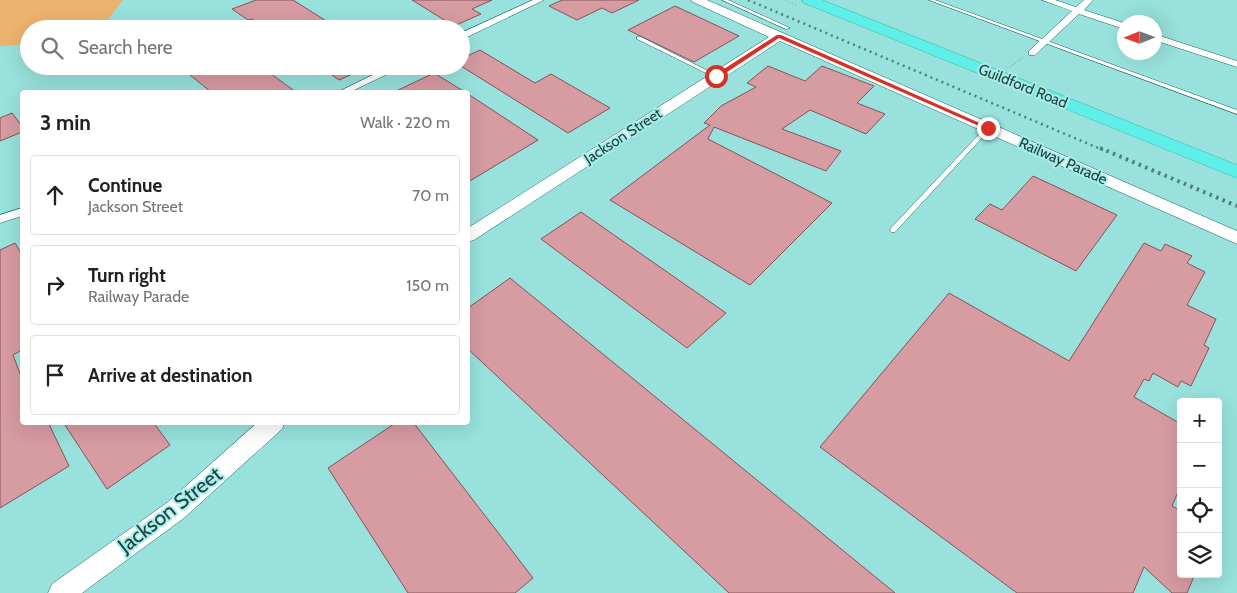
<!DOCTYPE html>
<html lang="en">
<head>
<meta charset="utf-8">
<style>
  :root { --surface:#fff; --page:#f2f2f2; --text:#202124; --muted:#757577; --line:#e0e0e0 }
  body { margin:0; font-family:Cabin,sans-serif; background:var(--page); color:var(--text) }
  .controls { position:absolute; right:15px; bottom:15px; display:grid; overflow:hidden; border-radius:5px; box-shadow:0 5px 20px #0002 }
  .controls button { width:45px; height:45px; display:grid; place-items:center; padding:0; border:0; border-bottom:1px solid var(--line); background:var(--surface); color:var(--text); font:25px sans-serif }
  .compass { position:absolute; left:1117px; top:15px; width:45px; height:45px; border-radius:50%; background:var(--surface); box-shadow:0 5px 20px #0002; rotate:269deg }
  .stop { position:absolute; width:15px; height:15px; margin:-11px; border:4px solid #d93025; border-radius:50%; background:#fff }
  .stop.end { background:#d93025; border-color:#fff; box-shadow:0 1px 5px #0008 }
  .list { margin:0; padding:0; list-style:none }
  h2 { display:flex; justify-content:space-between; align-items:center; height:65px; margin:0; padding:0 20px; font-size:21px }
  h2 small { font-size:16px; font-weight:400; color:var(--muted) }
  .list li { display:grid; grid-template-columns:32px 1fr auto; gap:15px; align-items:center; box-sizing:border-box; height:80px; margin:0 10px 10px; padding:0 10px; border:1px solid var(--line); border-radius:5px }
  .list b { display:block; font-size:19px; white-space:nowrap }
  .list p { margin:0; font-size:16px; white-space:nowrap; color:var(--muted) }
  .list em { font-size:16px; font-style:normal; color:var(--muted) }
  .icon { flex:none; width:28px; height:28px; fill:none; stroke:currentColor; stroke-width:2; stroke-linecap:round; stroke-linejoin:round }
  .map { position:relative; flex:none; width:1237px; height:593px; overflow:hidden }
  .search { position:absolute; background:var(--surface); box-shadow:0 5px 20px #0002; left:20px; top:20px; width:450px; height:55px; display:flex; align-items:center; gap:12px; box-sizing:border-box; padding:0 18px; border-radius:28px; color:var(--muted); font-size:19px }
  .panel { position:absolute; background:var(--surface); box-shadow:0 5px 20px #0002; left:20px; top:90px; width:450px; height:335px; border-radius:5px }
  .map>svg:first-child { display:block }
</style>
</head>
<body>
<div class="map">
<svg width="1237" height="593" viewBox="0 0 1237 593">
  <rect width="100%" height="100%" fill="#98e1dc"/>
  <!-- green -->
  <polygon fill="#ebb36e" points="0,0 123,0 101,29 29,29 29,44 0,46"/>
  <!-- building -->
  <g fill="#d79ba2" stroke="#885259">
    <polygon points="256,0 293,0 339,29 266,29 252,19 248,20 232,9"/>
    <polygon points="412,0 492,0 472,9 481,14 454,26"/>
    <polygon points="562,0 639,0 612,13 602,8 577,20 549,6"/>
    <polygon points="675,6 739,36 694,62 628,30"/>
    <polygon points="480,50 535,83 551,74 610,108 568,133 461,66 461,59"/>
    <polygon points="179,66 260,66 296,92 211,92"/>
    <polygon points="319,66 370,66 339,80"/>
    <polygon points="768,66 805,81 822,66 874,86 857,103 885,114 866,134 810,110 782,129 841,151 826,171 714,127 708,139 832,203 750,285 610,200 710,125 704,123 721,106 756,87 747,83"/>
    <polygon points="434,73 465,92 394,92"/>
    <polygon points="468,94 538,140 468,182"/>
    <polygon points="12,113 22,126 22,132 0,141 0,118"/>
    <polygon points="1033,176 1117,215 1076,271 975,219 990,204 1002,210"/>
    <polygon points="581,212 726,313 687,348 541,239"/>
    <polygon points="15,243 22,255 22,350 13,355 22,379 22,422 48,422 69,466 0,508 0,250"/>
    <polygon points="1144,243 1161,251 1165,244 1192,256 1187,263 1205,272 1187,305 1216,319 1204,345 1209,348 1191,386 1181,381 1178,387 1153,373 1149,381 1144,379 1134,397 1181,424 1181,485 1172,506 1181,511 1181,574 1195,574 1187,593 1172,593 1144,567 1133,593 1017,593 820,447 949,293 1069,361"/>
    <polygon points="510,278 895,593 729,593 468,349 468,308"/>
    <polygon points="63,422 153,422 170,445 107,489"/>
    <polygon points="397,422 413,422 533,578 515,593 408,593 328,468"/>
  </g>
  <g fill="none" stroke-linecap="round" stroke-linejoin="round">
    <defs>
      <g id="lane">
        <polygon points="722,0 728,0 790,28 786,29"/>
        <polygon points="929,0 935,0 1237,110 1237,114"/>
        <polygon points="637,37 641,37 718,76 714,77 637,39"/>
        <polygon points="988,126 990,127 990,129 895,232 891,232 890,230 891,228 986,127"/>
      </g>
      <g id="street">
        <polygon points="533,0 544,0 461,40 461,33"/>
        <polygon points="1042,0 1055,0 1076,7 1084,0 1093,0 1084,10 1124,23 1124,29 1079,14 1035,55 1029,55 1029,51 1072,11"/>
        <polygon points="1154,34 1237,61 1237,67 1154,40"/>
        <polygon points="391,66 404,66 350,92 338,92"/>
        <polygon points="22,208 22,216 0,223 0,215"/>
      </g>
      <g id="secondary">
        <polygon points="691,0 707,0 1237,231 1237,244 780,41 474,240 468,242 468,228 769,37 693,2"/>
        <polygon points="258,422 285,422 282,429 184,518 82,593 48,593 52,584 168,502"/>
      </g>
      <polygon id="highway" points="802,0 822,0 1237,165 1237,178 804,3"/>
    </defs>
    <!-- lane casing -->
    <use href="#lane" stroke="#146461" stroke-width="1"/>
    <!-- street casing -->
    <use href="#street" stroke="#146461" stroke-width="1"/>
    <!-- secondary casing -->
    <use href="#secondary" stroke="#146461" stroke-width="1"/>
    <!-- highway casing -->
    <use href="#highway" stroke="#48b1ac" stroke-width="1"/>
    <!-- path -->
    <g stroke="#6ba4a1" stroke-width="2" stroke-dasharray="0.5 2.5" stroke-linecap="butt">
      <polyline points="784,0 796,5"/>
      <polyline points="1010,67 1023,57"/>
    </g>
    <!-- lane -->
    <use href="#lane" fill="#fff" fill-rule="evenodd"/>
    <!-- street -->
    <use href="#street" fill="#fff" fill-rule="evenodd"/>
    <!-- secondary -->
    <use href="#secondary" fill="#fff" fill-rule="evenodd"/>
    <!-- highway -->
    <use href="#highway" fill="#5defe8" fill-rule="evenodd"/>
    <!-- rail-far1 -->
    <polyline stroke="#4f7e7b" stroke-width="2.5" stroke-dasharray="2 4" stroke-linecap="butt" points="748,0 1103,150"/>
    <!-- rail -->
    <polyline stroke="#4f7e7b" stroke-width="4" stroke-dasharray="2.5 4.5" stroke-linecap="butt" points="1100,148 1237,206"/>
  </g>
  <!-- route -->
  <polygon fill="#d93025" points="777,35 781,35 991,128 986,129 779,38 718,78 713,76"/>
  <g text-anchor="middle" stroke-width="4" stroke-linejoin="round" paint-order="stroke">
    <!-- far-street labels -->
    <g font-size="15" fill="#213f3e" stroke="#a5eee9">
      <text transform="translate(1023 86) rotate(22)" y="5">Guildford Road</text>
      <text transform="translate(623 136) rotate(-33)" y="5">Jackson Street</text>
      <text transform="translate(1063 161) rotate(24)" y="5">Railway Parade</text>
    </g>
    <!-- near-street labels -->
    <g font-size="21" fill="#213f3e" stroke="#a5eee9">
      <text transform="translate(170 510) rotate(-38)" y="7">Jackson Street</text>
    </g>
  </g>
</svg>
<div class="controls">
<button>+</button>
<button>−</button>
<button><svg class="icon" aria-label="locate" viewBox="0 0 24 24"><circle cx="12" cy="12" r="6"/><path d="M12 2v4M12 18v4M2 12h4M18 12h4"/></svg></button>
<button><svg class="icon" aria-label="layers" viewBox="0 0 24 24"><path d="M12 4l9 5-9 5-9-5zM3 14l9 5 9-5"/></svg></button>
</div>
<svg class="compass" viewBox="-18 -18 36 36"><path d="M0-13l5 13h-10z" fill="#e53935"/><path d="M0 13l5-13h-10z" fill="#757577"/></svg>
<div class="stop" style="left:716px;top:76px"></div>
<div class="stop end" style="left:988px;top:128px"></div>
<div class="search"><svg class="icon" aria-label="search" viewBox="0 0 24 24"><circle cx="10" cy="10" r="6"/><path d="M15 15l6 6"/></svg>Search here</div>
<section class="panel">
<h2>3 min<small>Walk · 220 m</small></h2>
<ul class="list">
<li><svg class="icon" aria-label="ahead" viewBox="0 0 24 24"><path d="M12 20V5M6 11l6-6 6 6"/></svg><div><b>Continue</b><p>Jackson Street</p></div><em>70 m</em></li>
<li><svg class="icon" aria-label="right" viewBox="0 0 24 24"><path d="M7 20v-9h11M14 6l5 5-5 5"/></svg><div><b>Turn right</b><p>Railway Parade</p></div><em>150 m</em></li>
<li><svg class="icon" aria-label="arrive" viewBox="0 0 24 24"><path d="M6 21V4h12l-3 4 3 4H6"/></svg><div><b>Arrive at destination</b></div></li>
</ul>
</section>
</div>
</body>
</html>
